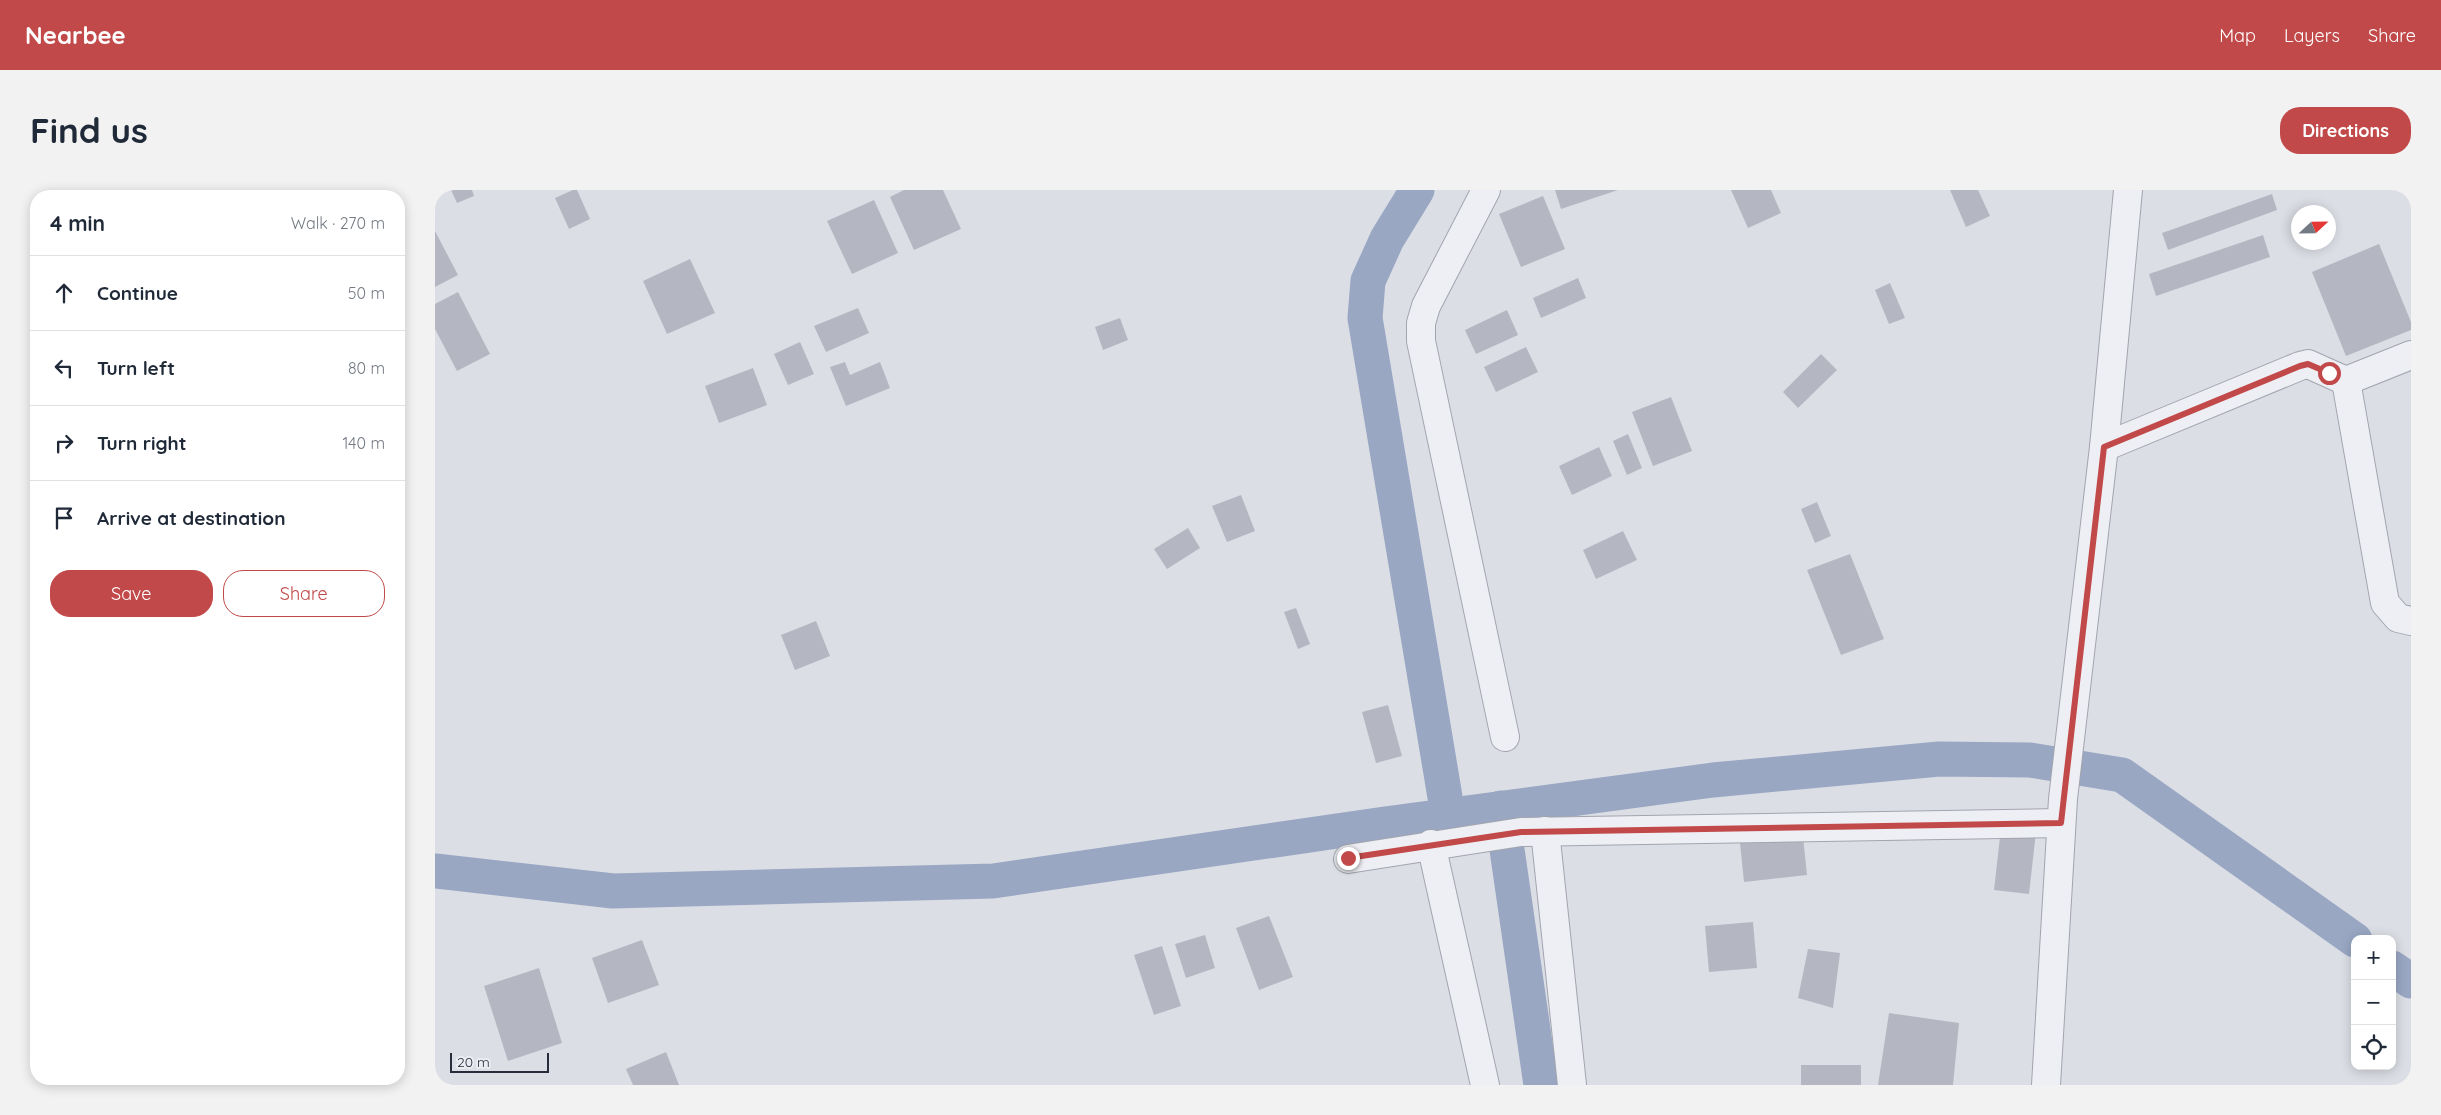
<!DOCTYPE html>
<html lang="en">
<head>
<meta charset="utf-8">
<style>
  :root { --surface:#fff; --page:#f2f2f3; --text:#1f2937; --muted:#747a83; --line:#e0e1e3; --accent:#c24949 }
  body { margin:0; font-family:Quicksand,sans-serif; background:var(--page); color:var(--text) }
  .controls { position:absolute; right:15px; bottom:15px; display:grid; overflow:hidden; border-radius:10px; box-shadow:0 2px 12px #0003 }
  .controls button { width:45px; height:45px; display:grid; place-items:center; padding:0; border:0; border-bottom:1px solid var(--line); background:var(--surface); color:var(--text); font:25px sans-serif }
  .compass { position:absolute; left:1856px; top:15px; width:45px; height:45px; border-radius:50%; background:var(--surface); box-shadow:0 2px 12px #0003; rotate:68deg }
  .scale { position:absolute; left:15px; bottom:12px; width:99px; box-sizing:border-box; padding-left:5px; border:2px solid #272b3a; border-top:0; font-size:14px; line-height:18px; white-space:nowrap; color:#272b3a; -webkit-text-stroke:4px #ebedf3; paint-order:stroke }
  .stop { position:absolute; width:15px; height:15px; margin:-11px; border:4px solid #c24949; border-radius:50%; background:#fff }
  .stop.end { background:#c24949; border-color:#fff; box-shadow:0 1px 5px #0008 }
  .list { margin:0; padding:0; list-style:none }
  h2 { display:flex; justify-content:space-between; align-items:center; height:65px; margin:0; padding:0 20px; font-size:21px }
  h2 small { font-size:16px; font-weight:400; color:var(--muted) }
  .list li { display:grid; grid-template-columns:32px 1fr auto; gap:15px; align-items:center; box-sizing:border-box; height:75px; padding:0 20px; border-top:1px solid var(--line) }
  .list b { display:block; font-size:19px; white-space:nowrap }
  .list em { font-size:16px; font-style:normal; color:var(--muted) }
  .actions { display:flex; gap:10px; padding:15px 20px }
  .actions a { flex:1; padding:11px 0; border:1px solid var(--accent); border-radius:20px; text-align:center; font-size:18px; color:var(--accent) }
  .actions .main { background:var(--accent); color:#fff }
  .icon { flex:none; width:28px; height:28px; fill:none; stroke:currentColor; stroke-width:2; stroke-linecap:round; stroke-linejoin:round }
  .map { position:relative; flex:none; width:1976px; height:895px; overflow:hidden; border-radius:20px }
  header { display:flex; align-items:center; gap:30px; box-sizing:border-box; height:70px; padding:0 25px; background:var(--accent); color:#fff }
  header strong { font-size:24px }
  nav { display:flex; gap:28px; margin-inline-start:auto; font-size:18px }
  .intro { display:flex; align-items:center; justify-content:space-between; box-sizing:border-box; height:120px; padding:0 30px }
  h1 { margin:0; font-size:35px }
  .button { padding:12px 22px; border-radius:20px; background:var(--accent); color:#fff; font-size:18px; font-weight:700 }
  main { display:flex; gap:30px; padding:0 30px }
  aside { flex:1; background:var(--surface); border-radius:20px; box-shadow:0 2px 12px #0003 }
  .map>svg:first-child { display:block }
</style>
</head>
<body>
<header>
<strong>Nearbee</strong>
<nav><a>Map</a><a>Layers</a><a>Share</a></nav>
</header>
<div class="intro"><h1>Find us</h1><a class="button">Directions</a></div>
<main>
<aside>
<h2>4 min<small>Walk · 270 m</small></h2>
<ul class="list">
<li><svg class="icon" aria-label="ahead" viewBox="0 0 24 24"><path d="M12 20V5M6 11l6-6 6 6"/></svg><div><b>Continue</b></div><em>50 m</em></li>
<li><svg class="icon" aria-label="left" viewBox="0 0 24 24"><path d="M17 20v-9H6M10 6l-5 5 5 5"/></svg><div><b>Turn left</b></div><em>80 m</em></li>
<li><svg class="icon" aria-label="right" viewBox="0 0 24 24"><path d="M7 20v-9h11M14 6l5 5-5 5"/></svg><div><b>Turn right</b></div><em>140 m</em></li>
<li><svg class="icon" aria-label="arrive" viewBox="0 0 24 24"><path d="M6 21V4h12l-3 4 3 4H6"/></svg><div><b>Arrive at destination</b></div></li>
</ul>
<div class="actions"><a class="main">Save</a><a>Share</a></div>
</aside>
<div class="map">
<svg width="1976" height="895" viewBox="0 0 1976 895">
  <rect width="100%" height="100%" fill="#dcdee5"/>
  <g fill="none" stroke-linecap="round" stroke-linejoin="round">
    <!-- canal -->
    <g stroke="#99a7c3" stroke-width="35">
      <polyline points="982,0 952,49 933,91 930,128 1013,625"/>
      <polyline points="1066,618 1106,895"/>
      <polyline points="0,681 178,701 558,691 950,634 1278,590 1504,569 1595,570 1687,585 1920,750"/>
      <polyline points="1957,778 1976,791"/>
    </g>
  </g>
  <!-- building -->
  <g fill="#b4b7c1">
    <polygon points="16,0 37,0 39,6 22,13"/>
    <polygon points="138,0 142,0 155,29 134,39 120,8"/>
    <polygon points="469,0 508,0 526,39 479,60 455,7"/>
    <polygon points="1120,0 1183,0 1126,19"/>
    <polygon points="1296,0 1336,0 1346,23 1313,38"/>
    <polygon points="1515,0 1543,0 1555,26 1531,37"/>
    <polygon points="1837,4 1842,20 1733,60 1727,43"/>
    <polygon points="1108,6 1130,59 1086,77 1064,24"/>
    <polygon points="439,10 463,63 417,84 392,31"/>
    <polygon points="0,41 23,85 0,97"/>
    <polygon points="1828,45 1835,67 1721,106 1714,84"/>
    <polygon points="1944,54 1976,132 1976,140 1911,166 1877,82"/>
    <polygon points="255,69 280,123 232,144 208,91"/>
    <polygon points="1143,88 1151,108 1106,128 1098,108"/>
    <polygon points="1455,93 1470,128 1454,134 1440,100"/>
    <polygon points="23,102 55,164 22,181 0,139 0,114"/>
    <polygon points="423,118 434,143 391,162 379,136"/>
    <polygon points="1072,120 1083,145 1041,164 1030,140"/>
    <polygon points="685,128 693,150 668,160 660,137"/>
    <polygon points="365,152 379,184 353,195 339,164"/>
    <polygon points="1091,157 1103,182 1061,202 1049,177"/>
    <polygon points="1386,164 1402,180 1363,218 1348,202"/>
    <polygon points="410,172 415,185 445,172 455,198 411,216 395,177"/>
    <polygon points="318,178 332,215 284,233 270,196"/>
    <polygon points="1236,207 1257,261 1218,276 1197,222"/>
    <polygon points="1193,244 1207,278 1192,285 1178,251"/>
    <polygon points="1164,257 1177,286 1137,305 1124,276"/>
    <polygon points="806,305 820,341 792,352 777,316"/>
    <polygon points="1382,312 1396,346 1380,353 1366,319"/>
    <polygon points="753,338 765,358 732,379 719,359"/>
    <polygon points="1188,341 1202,370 1161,389 1148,360"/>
    <polygon points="1415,364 1449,449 1406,465 1372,380"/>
    <polygon points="861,418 875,454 863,459 849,422"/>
    <polygon points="381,431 395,466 360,480 346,445"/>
    <polygon points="953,515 967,566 941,573 927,522"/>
    <polygon points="1566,638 1601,642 1594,704 1559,700"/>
    <polygon points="1368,647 1372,685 1309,692 1305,653"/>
    <polygon points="834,726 858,787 824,800 801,738"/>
    <polygon points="1318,732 1322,778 1274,782 1270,736"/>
    <polygon points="770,745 780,778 751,788 740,754"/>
    <polygon points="207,750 224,795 173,813 157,768"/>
    <polygon points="727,756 746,816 719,825 699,765"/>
    <polygon points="1373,759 1405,763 1398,818 1363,808"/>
    <polygon points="104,778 127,853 73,871 49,796"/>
    <polygon points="1454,823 1524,833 1518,895 1443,895"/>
    <polygon points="231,862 244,895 198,895 191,879"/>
    <rect x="1366" y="875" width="60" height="20"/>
  </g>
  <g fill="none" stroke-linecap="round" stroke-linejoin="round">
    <defs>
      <g id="minor">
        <polyline points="1051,0 991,116 986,133 986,151 1070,547"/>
        <polyline points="1911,191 1950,413 1963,428 1976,431"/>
        <polyline points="1669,257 1865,176 1873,174 1911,191 1976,165"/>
        <polyline points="1110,641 1137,895"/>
        <polyline points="996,654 1050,895"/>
        <polyline points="913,669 1086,642 1626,633"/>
      </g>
      <polyline id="tertiary" points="1611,895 1628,609 1669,257 1693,0"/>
    </defs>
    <!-- minor casing -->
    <use href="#minor" stroke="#a2a5ae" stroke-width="30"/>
    <!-- tertiary casing -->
    <use href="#tertiary" stroke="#a2a5ae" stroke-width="30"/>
    <!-- minor -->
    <use href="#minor" stroke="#eeeff4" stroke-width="28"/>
    <!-- tertiary -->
    <use href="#tertiary" stroke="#eeeff4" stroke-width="28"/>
  </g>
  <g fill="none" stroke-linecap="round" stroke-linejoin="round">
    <!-- route -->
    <polyline stroke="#c24949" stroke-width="6" points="913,668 1086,642 1626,633 1669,257 1865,176 1873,174 1894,183"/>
  </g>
</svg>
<div class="controls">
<button>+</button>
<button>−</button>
<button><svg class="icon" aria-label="locate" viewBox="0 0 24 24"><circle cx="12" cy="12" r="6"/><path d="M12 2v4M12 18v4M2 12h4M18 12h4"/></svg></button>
</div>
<svg class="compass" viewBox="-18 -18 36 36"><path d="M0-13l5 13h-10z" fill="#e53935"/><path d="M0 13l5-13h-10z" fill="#747a83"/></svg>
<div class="scale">20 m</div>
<div class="stop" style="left:1894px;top:183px"></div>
<div class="stop end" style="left:913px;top:668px"></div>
</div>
</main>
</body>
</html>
